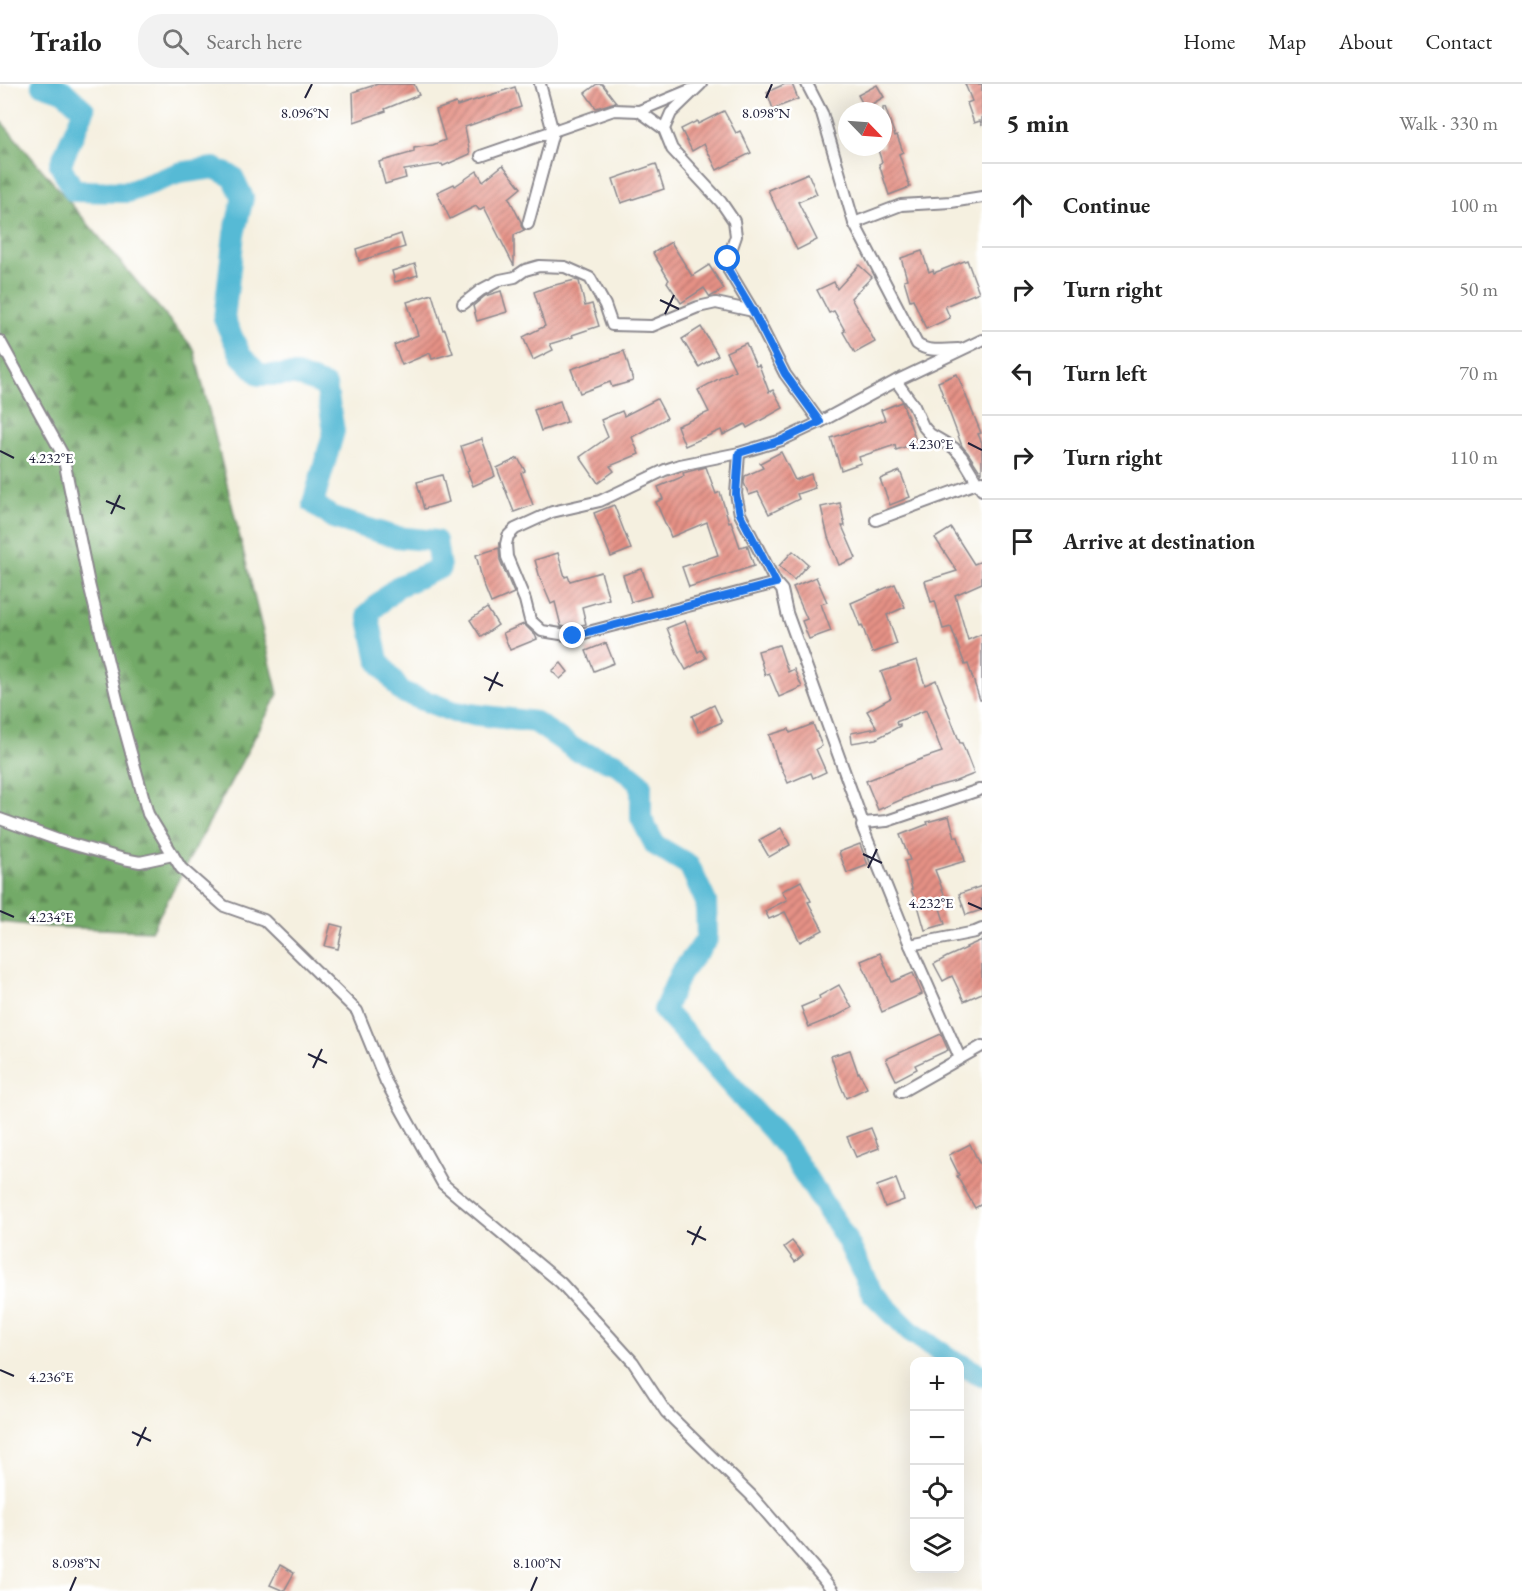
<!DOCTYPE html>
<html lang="en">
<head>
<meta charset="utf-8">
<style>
  :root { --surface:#fff; --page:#f2f2f2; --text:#222; --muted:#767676; --line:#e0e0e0 }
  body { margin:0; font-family:"EB Garamond",serif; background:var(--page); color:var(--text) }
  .controls { position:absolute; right:18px; bottom:18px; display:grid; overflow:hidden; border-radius:12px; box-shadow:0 6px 24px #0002 }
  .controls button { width:54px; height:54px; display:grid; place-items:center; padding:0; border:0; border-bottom:2px solid var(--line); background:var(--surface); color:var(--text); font:30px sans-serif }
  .compass { position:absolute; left:838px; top:18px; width:54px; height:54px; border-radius:50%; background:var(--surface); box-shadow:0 6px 24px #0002; rotate:115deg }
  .stop { position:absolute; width:18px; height:18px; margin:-14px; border:4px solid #1a73e8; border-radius:50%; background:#fff }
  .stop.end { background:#1a73e8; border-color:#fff; box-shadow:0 2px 6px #0008 }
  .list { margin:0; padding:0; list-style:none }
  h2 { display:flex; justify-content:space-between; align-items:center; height:78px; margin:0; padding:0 24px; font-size:26px }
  h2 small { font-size:20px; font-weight:400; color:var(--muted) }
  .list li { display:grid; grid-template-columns:39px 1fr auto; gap:18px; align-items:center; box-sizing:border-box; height:84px; padding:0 24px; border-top:2px solid var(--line) }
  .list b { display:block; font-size:22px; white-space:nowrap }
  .list em { font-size:20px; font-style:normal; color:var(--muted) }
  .icon { flex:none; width:33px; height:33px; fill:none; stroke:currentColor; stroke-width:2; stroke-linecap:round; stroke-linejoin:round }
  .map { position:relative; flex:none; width:982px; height:1507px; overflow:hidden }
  header { display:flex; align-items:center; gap:36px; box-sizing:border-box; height:84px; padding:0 30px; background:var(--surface); border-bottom:2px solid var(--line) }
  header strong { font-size:28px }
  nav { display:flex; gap:33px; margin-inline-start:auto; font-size:21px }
  .search { width:420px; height:54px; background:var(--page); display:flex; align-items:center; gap:15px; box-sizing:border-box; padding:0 21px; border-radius:24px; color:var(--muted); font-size:22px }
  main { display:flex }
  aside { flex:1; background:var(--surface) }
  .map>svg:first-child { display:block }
</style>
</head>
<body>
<header>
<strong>Trailo</strong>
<div class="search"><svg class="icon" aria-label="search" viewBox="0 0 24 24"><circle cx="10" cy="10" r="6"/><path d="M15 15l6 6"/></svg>Search here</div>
<nav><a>Home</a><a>Map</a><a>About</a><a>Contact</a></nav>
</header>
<main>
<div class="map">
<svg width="982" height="1507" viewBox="0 0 982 1507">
  <defs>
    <pattern id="forest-firs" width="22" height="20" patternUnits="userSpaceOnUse" patternTransform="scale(1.5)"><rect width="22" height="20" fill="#73aa67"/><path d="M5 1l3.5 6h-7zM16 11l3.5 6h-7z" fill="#5e8a56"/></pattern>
    <pattern id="building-hatch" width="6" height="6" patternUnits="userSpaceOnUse" patternTransform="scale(1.5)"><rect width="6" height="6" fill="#e59185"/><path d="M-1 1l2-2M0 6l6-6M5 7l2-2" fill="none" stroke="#b9766e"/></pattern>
  </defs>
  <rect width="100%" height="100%" fill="#fff"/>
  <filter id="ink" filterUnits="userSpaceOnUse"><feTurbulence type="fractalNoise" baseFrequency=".0167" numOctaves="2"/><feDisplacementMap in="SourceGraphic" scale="12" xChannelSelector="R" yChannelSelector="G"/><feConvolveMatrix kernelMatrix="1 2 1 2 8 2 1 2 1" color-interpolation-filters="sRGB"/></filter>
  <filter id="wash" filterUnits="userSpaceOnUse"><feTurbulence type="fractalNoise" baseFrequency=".008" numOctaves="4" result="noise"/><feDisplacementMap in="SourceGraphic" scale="24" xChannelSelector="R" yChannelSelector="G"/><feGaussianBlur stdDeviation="1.35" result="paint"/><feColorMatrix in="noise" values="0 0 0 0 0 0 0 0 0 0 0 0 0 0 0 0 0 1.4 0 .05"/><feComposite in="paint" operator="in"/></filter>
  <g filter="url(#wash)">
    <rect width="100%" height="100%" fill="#f5f0e0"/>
    <!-- forest -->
    <polygon fill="url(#forest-firs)" stroke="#4a6651" stroke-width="1.5" points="0,36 194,265 278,610 151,847 49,843 0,838"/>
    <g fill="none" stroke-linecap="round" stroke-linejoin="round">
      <!-- river -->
      <g stroke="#57bad5" stroke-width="22">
        <polyline points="42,0 63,7 84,26 60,81 74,107 128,108 179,89 214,84 233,93 243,114 234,150 224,235 241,272 260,291 297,291 326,302 334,347 313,419 333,434 396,453 436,457 440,484 397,503 368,530 378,576 402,608 454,628 535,638 576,666 617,680 641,700 641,734 655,761 689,781 706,818 707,855 680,890 664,926 788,1065 847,1156 872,1209 910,1247 955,1278"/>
        <polyline points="960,1280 982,1292"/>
      </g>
    </g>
    <g id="blocks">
      <!-- building -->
      <g fill="url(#building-hatch)">
        <polygon points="378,0 414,0 419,11 385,25 386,27 354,38 353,8"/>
        <polygon points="597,0 602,0 616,18 596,24 585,9"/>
        <polygon points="785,0 792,0 798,15 773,25 767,8"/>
        <polygon points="965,0 982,0 982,42 980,37 974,39 967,19 972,17"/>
        <polygon points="877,1 884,13 865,24 858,11"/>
        <polygon points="515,3 521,23 465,43 470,70 443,82 442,80 404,86 406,94 385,100 379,78 414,68 414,64 433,61 445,56 436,26 456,19 457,22"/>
        <polygon points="883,23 885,23 895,52 897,51 903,68 899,70 910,103 889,111 879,80 882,78 877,63 883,63"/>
        <polygon points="724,27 736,49 740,47 751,69 717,86 704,60 692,67 681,45 697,37 698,40"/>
        <polygon points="656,80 664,105 621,119 613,95"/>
        <polygon points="503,81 521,104 509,114 521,138 521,142 524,146 514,151 514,182 484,123 479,126 476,122 450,135 437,108 454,100 455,102 477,87 483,97"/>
        <polygon points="808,89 817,110 798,118 817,156 797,166 778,126 777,126 768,106"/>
        <polygon points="401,150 405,163 359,177 356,165"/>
        <polygon points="671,158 692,192 709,181 724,205 710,213 704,204 681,219 667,198 669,196 653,169"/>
        <polygon points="922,167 929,188 933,186 934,189 967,176 979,208 945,222 950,234 926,245 913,215 910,216 904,196 907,195 901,174"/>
        <polygon points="415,180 418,191 395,198 392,187"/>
        <polygon points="859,181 872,193 851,214 875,258 855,269 843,248 845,247 834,227 829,229 817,206 834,198 837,205"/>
        <polygon points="575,196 579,197 585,222 592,220 599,242 572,251 573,253 550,260 553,266 533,276 523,253 545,242 534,208 547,203"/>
        <polygon points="501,207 507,228 477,237 473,222 485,212"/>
        <polygon points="432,210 443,246 445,245 453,269 432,275 430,269 402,281 394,261 418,251 407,218"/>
        <polygon points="701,243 718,271 699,283 682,255"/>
        <polygon points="746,259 756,282 759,281 769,308 773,306 783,324 747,344 745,340 723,351 721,346 685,362 677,342 709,328 698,306 735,286 726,268"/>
        <polygon points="624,267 633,297 612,303 610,298 580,309 571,285"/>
        <polygon points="957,290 981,349 978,350 982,359 982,388 981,389 968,369 962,362 938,298"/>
        <polygon points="657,315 667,334 632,353 639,370 610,382 614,387 598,399 580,373 608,353 601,336 622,327 624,332"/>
        <polygon points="560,317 567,338 541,347 534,326"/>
        <polygon points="902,318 917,359 896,366 895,361 859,373 861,379 841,386 831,354 885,336 881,326"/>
        <polygon points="482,355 495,392 473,402 467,387 469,386 461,362"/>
        <polygon points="781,368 795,396 811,390 815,404 797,410 799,415 769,430 758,408 749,411 744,399 745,392 763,384 760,379"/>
        <polygon points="518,374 525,387 521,389 533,421 514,428 497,384"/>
        <polygon points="706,383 716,410 720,408 729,438 731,437 740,463 747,461 754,482 689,503 682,483 718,471 707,438 671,453 656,418 663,415 658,403 684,392 683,389"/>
        <polygon points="900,387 910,413 890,421 880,395"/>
        <polygon points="442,391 449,418 424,425 417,398"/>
        <polygon points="840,419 845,442 842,442 856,474 839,481 828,453 821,423"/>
        <polygon points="614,421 631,465 611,473 594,429"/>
        <polygon points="951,444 974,480 982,477 982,499 955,511 968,556 982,550 982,616 980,616 968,580 965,581 951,543 943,545 935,517 931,518 925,497 957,487 935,454"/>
        <polygon points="499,464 500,476 514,509 491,519 483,499 476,471"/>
        <polygon points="793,467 808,480 794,496 779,482"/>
        <polygon points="558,469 565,493 568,492 570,497 601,488 609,515 582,523 586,540 570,544 561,542 555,518 551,520 540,494 535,476"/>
        <polygon points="642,485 651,512 631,518 623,491"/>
        <polygon points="816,493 827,518 821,520 831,547 809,555 802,537 807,535 793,503"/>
        <polygon points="895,500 905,523 887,531 897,560 872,569 862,541 860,542 851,519"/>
        <polygon points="487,524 498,541 481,553 470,536"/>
        <polygon points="685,537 698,568 701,566 706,574 686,586 678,572 667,544"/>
        <polygon points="524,540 535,551 537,555 510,566 503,549"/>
        <polygon points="606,559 614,579 594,587 586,567"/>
        <polygon points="779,561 788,588 794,585 802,603 779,613 769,589 765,591 758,567"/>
        <polygon points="917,576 925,601 936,596 960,659 962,659 974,690 956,697 923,706 878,726 866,697 924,674 942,668 926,626 896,638 897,641 900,640 900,642 876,655 852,659 851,649 877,644 867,627 891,614 881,588"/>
        <polygon points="561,579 568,588 560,595 552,587"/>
        <polygon points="714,621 722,638 699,648 692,632"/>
        <polygon points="813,640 822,662 816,665 826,688 813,694 811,689 788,699 779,678 778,679 769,651 789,645 790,649"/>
        <polygon points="949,732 955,753 958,753 965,777 935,786 946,815 938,818 945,840 925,846 919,825 911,806 912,805 905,777 910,776 900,751 928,740 927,738"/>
        <polygon points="781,744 790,761 769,773 759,756"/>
        <polygon points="860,760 868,781 847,789 839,768"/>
        <polygon points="801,797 811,817 808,818 823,846 800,858 785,828 769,835 765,827 787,816 782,807"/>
        <polygon points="982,802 982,826 966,831 959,810"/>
        <polygon points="331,840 343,843 338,865 325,862"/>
        <polygon points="982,856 982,909 964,917 952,892 943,897 934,880 947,873 967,864 966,863"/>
        <polygon points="880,869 892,898 913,889 922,910 882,928 861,877"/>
        <polygon points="839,901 852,924 831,935 831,934 809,943 801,923 820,915 819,912"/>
        <polygon points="941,950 948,966 915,981 917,985 896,996 886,975"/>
        <polygon points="850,966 858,989 859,988 867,1004 846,1014 840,1000 831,972"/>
        <polygon points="871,1044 879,1064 856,1073 847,1053"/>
        <polygon points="970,1060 982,1085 982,1120 975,1124 957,1092 959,1091 949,1071"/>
        <polygon points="896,1095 904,1116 885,1123 877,1102"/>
        <polygon points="792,1157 803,1171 795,1178 784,1163"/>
        <polygon points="280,1481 294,1489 284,1507 270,1501"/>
      </g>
    </g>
  </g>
  <g filter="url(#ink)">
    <use href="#blocks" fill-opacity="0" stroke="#8c898e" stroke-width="1.5"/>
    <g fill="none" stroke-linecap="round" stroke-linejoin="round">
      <defs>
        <g id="minor">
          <polyline points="701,0 671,29 664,45 672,65 721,118 734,137 736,152 728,175 729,187 753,227 785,290 820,338"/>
          <path d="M 807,0 L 822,29 L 854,139 L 917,260 C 929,269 944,265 958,265"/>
          <polyline points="639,27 664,45"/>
          <polyline points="481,72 614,26 639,27 692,5"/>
          <polyline points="854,139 901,121 951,118 982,113"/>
          <polyline points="528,140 553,48 540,0"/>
          <polyline points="463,220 481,206 500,196 515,193 525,186 539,182 565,183 590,194 605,221 612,241 652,242 698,223 716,219 753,227"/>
          <polyline points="0,257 63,371 89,500 123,640 148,730 181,784 224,822 264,836 357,927 386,998 443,1100 561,1199 633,1278 666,1328 751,1411 822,1493 833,1507"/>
          <polyline points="896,297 914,322 923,342 930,350 954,364 962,373 982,406"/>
          <polyline points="739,369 736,410 740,430 776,499 782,506 787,529 863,739 862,742 910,861 960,974"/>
          <polyline points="876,436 982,397"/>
          <polyline points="776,499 573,552 542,547 530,536 525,516 507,473 506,460 508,452 515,445 552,428 600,417 665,386 680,381 739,369 782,356 820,338 896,297 982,256"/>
          <polyline points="0,735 61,757 124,775 140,778 173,771"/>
          <polyline points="863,739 887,737 982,705"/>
          <polyline points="910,861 975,848 982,845"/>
          <polyline points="901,1008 982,962"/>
        </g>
      </defs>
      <!-- minor casing -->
      <use href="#minor" stroke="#8c898e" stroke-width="14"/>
      <!-- minor -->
      <use href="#minor" stroke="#fff" stroke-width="10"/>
    </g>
  </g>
  <g fill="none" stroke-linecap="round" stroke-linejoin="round" filter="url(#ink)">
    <!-- route -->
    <polyline stroke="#1a73e8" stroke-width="8" points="573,552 776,499 740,430 736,410 739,369 782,356 820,338 785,290 753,227 729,187 728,175"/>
  </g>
  <!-- ticks -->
  <path fill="none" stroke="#22223b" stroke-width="2" d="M 305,14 L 312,0M 766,14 L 772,0M 660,216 L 679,225M 665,230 L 674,211M 968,359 L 982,366M 0,367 L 14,374M 106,417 L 125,425M 111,430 L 120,411M 484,593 L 503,602M 489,607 L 498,588M 863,770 L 882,779M 868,784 L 877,765M 968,819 L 982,825M 0,827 L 14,833M 308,970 L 327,979M 313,984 L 322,965M 687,1147 L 706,1156M 692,1161 L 701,1142M 0,1286 L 14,1292M 132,1348 L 151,1357M 137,1362 L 146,1343M 70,1507 L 76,1493M 531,1507 L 537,1493"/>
  <g font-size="15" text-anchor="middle" fill="#22223b" stroke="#fff" stroke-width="5" stroke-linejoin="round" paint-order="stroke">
    <text x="305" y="34">8.096°N</text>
    <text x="766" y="34">8.098°N</text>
    <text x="931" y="365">4.230°E</text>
    <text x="51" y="379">4.232°E</text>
    <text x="931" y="824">4.232°E</text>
    <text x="51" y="838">4.234°E</text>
    <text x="51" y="1298">4.236°E</text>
    <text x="76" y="1484">8.098°N</text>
    <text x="537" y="1484">8.100°N</text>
  </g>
</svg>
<div class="controls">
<button>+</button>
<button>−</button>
<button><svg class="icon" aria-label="locate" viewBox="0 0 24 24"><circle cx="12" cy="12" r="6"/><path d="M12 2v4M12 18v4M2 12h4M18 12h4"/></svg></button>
<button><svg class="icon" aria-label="layers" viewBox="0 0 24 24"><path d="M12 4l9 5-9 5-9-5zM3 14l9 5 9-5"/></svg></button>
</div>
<svg class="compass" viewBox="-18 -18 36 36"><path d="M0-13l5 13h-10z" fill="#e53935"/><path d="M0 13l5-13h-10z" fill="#767676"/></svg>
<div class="stop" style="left:728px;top:175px"></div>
<div class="stop end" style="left:573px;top:552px"></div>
</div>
<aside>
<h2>5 min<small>Walk · 330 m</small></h2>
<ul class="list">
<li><svg class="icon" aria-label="ahead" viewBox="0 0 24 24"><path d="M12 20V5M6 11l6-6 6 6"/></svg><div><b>Continue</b></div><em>100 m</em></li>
<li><svg class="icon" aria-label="right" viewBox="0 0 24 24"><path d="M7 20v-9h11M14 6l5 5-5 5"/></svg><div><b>Turn right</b></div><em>50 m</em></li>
<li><svg class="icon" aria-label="left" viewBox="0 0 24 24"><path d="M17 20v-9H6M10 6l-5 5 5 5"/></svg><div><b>Turn left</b></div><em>70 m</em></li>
<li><svg class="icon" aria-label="right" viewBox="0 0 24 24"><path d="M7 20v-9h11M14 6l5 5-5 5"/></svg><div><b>Turn right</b></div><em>110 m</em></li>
<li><svg class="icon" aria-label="arrive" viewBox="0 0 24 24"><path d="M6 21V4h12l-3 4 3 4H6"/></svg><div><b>Arrive at destination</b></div></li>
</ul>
</aside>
</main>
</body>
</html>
